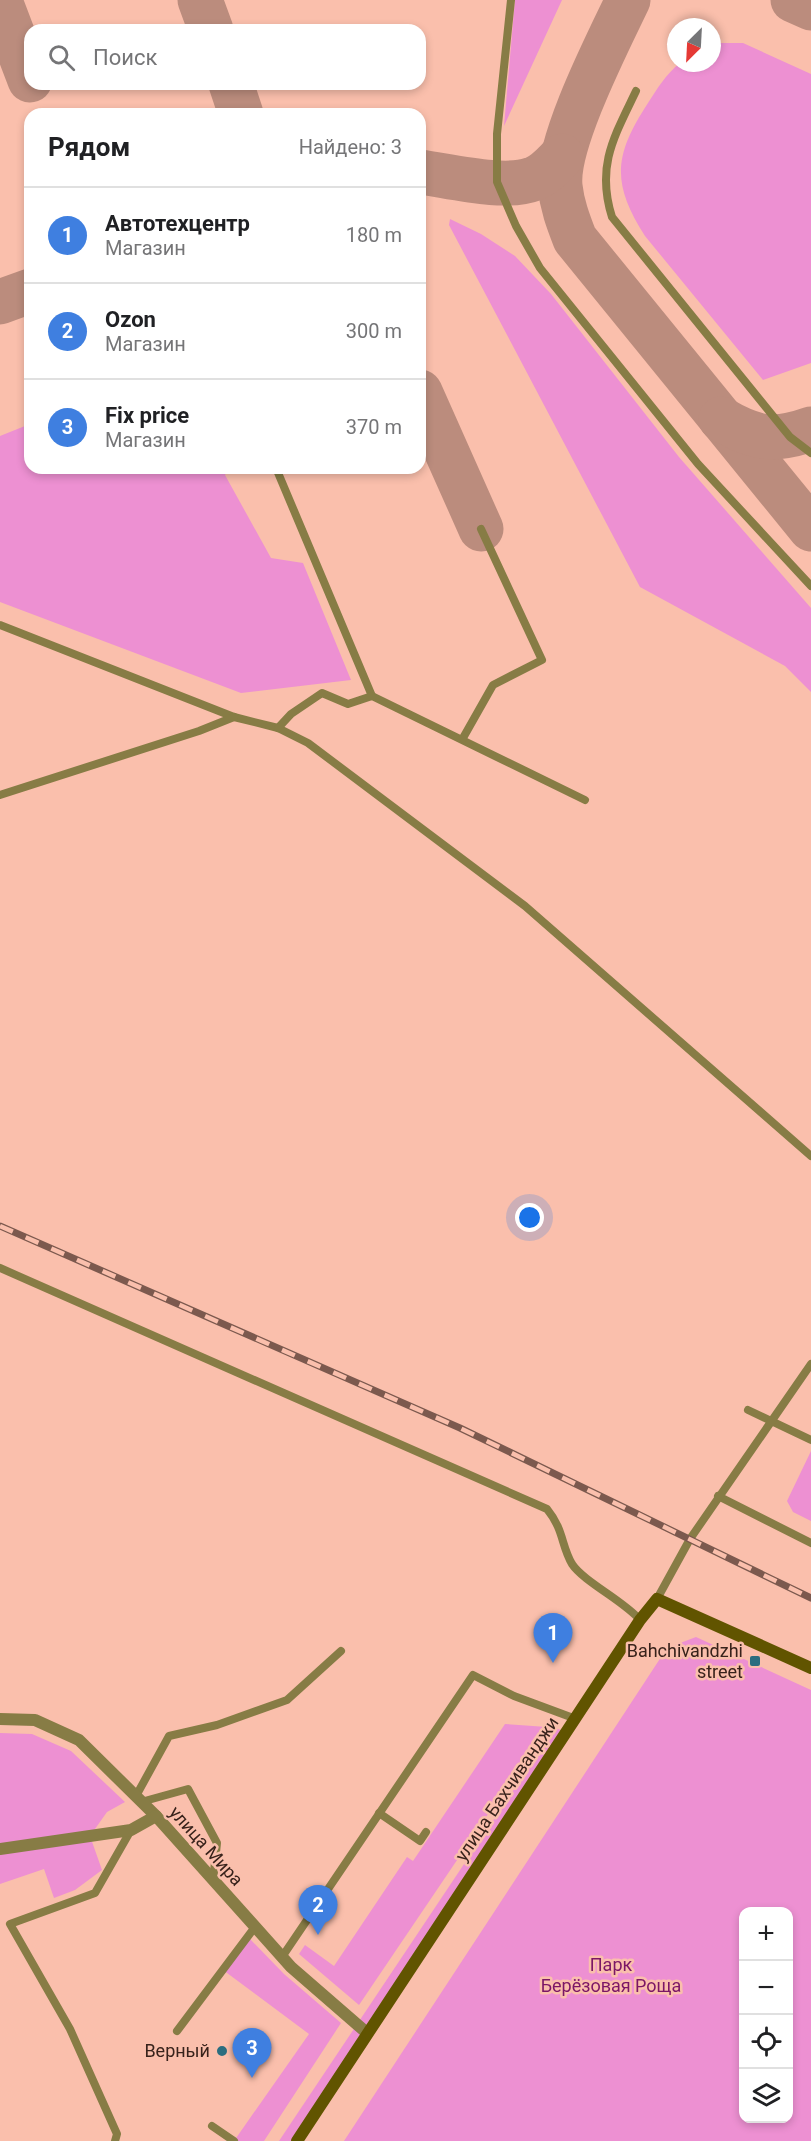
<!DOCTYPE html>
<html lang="ru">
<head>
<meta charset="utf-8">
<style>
  :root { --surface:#fff; --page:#f6f6f6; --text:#202124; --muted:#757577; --line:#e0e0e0; --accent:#2b6d7f }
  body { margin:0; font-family:Roboto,sans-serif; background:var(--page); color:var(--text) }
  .controls { position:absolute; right:18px; bottom:18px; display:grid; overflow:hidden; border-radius:12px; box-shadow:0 3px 9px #0003 }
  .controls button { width:54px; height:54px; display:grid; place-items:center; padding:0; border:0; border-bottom:2px solid var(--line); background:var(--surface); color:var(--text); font:30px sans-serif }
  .compass { position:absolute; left:667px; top:18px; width:54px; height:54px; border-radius:50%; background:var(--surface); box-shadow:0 3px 9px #0003; rotate:204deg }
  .you { position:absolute; left:530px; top:1218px; width:21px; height:21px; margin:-15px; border:4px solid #fff; border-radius:50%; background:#1a73e8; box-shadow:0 0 0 9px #1a73e833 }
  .badge { display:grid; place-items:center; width:39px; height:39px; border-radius:50%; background:var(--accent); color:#fff; font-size:20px; font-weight:700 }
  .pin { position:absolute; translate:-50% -50px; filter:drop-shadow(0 2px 3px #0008) }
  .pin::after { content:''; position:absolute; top:32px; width:21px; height:18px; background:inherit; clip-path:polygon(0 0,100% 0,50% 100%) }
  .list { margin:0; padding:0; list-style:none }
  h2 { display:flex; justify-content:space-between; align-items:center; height:78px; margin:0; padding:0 24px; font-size:26px }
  h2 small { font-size:20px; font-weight:400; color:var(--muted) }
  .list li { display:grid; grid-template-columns:39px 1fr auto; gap:18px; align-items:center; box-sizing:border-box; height:96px; padding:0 24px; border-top:2px solid var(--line) }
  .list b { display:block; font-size:22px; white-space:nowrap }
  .list p { margin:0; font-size:20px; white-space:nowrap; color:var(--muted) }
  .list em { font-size:20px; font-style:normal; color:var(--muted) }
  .icon { flex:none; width:33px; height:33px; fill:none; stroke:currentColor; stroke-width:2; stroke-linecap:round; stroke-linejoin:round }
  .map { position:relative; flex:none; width:811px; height:2141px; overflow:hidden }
  .search { position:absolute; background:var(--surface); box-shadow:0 3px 9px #0003; left:24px; top:24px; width:402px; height:66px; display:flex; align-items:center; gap:15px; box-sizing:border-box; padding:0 21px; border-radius:18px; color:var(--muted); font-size:22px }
  .panel { position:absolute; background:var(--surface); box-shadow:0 3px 9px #0003; left:24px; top:108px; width:402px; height:366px; border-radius:18px }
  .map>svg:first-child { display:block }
</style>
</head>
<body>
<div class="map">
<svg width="811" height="2141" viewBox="0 0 811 2141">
  <rect width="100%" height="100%" fill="#fabfac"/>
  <!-- green -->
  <g fill="#ed90d2" fill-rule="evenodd">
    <polygon points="515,0 562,0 504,126"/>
    <path d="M 719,43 L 743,43 L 811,74 L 811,363 L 763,380 L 645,236 C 611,183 614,155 648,103 C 657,89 666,74 680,63 L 712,63 L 712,45 Z"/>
    <polygon points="450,219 481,234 515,256 551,294 679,457 811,608 811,692 785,666 640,587 449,225"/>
    <polygon points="30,424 30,468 229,468 225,475 271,558 303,563 351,680 241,693 0,602 0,436"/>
    <polygon points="811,1451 811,1521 793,1512 787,1501"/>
    <path d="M 696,1637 L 811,1690 L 811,2141 L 344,2141 L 667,1648 ZM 744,1912 L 788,1912 L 788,2118 L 744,2118 Z"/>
    <polygon points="505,1724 547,1727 359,2005 299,1954 305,1945 334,1966 407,1857 413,1861"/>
    <polygon points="555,1728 567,1732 292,2141 279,2141"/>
    <polygon points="0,1733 32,1734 71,1751 125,1802 107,1812 90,1836 102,1870 75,1890 54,1898 44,1869 0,1884"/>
    <polygon points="250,1939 284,1974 341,2023 264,2141 234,2141 309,2034 223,1970"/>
  </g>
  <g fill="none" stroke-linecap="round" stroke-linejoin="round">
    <!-- taxiway -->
    <g stroke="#bb8c7d" stroke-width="45">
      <polyline points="200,0 211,30"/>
      <path d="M 628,0 C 608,42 556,143 560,186 C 562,205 568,221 575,239 L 811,529"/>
      <polyline points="793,0 811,8"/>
      <polyline points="0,1 30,80"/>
      <polyline points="231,84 241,114"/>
      <path d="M 420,172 C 450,176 505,190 533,179 C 545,175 553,165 562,156"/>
      <polyline points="0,302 30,291"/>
      <polyline points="420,392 481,529"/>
      <path d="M 721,419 C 755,439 774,442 811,429"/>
    </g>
    <!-- lane -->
    <g stroke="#877c45" stroke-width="8">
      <polyline points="511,0 497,134 497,182 516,226 540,268 698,464 811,586"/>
      <path d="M 636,91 C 614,137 596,166 612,217 L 790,437 L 811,453"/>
      <polyline points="276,468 372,696"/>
      <polyline points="0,625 234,717 278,728 308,743 525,906 811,1156"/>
      <polyline points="278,728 291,714 322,693 348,704 372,696 585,800"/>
      <polyline points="463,738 493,685 542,660 481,529"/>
      <polyline points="0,795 199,731 234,717"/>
      <path d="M 0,1268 L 547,1509 C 564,1530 561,1545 572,1564 C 584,1582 624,1601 640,1620"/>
      <polyline points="748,1410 811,1440"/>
      <polyline points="718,1496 811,1543"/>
      <polyline points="657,1599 690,1539 811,1364"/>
      <polyline points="136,1796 169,1736 217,1725 287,1700 341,1651"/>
      <polyline points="141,1802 188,1789 217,1843 213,1881"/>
      <polyline points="379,1813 420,1841 426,1832"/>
      <polyline points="282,1957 473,1675 514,1696 576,1719"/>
      <polyline points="177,2031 255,1927"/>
      <polyline points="212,2126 234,2141"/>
      <polyline points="115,2141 117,2134 70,2029 10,1924 95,1893 131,1830"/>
    </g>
    <!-- street -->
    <g stroke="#877c45" stroke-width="12">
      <polyline points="0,1719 35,1720 79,1740 156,1816 291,1967 367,2033"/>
      <polyline points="0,1849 131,1830 156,1816"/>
    </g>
    <!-- secondary -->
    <polyline stroke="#615400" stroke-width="12" points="297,2141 640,1620 657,1599 811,1668"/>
    <defs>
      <polyline id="rail" points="0,1226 460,1428 811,1598"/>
    </defs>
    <!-- rail casing -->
    <use href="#rail" stroke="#7c594e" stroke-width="7"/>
    <!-- rail -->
    <use href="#rail" stroke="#fabfac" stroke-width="4.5" stroke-dasharray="14" stroke-linecap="butt"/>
  </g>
  <!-- markers -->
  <g fill="#2b6d7f" stroke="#fabfac" stroke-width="2">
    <rect x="749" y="1655" width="12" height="12" rx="3"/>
    <circle cx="222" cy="2051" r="6"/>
  </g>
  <g text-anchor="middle" stroke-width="5" stroke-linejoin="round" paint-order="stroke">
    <!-- poi labels -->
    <g font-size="18" fill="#38221b" stroke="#fabfac" text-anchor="end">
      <text x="743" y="1657">Bahchivandzhi<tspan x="743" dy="21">street</tspan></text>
      <text x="210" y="2057">Верный</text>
    </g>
    <!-- street labels -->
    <g font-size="18" fill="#38221b" stroke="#fabfac">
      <text transform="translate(507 1789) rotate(-56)" y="6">улица Бахчиванджи</text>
      <text transform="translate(206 1846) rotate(48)" y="6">улица Мира</text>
    </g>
    <!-- park labels -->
    <g font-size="18" fill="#7c1666" stroke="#fabfac">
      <text x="611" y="1971">Парк<tspan x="611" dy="21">Берёзовая Роща</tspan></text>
    </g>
  </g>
</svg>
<div class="controls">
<button>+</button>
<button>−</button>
<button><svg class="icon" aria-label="locate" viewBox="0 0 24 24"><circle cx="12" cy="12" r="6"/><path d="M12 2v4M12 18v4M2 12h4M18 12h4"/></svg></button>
<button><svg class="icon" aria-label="layers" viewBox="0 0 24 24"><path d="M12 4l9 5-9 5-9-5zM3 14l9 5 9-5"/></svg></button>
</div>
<svg class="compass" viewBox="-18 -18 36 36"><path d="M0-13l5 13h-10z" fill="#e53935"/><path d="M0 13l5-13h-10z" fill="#757577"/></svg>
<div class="you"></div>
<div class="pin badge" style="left:553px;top:1663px;background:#3f7fe0">1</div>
<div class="pin badge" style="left:318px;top:1935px;background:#3f7fe0">2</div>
<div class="pin badge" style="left:252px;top:2078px;background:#3f7fe0">3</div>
<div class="search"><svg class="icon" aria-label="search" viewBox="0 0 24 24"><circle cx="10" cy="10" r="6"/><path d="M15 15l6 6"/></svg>Поиск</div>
<section class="panel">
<h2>Рядом<small>Найдено: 3</small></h2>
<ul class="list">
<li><span class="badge" style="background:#3f7fe0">1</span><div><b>Автотехцентр</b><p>Магазин</p></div><em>180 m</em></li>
<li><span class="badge" style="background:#3f7fe0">2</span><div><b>Ozon</b><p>Магазин</p></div><em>300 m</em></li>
<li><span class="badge" style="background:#3f7fe0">3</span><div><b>Fix price</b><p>Магазин</p></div><em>370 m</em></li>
</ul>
</section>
</div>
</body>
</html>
